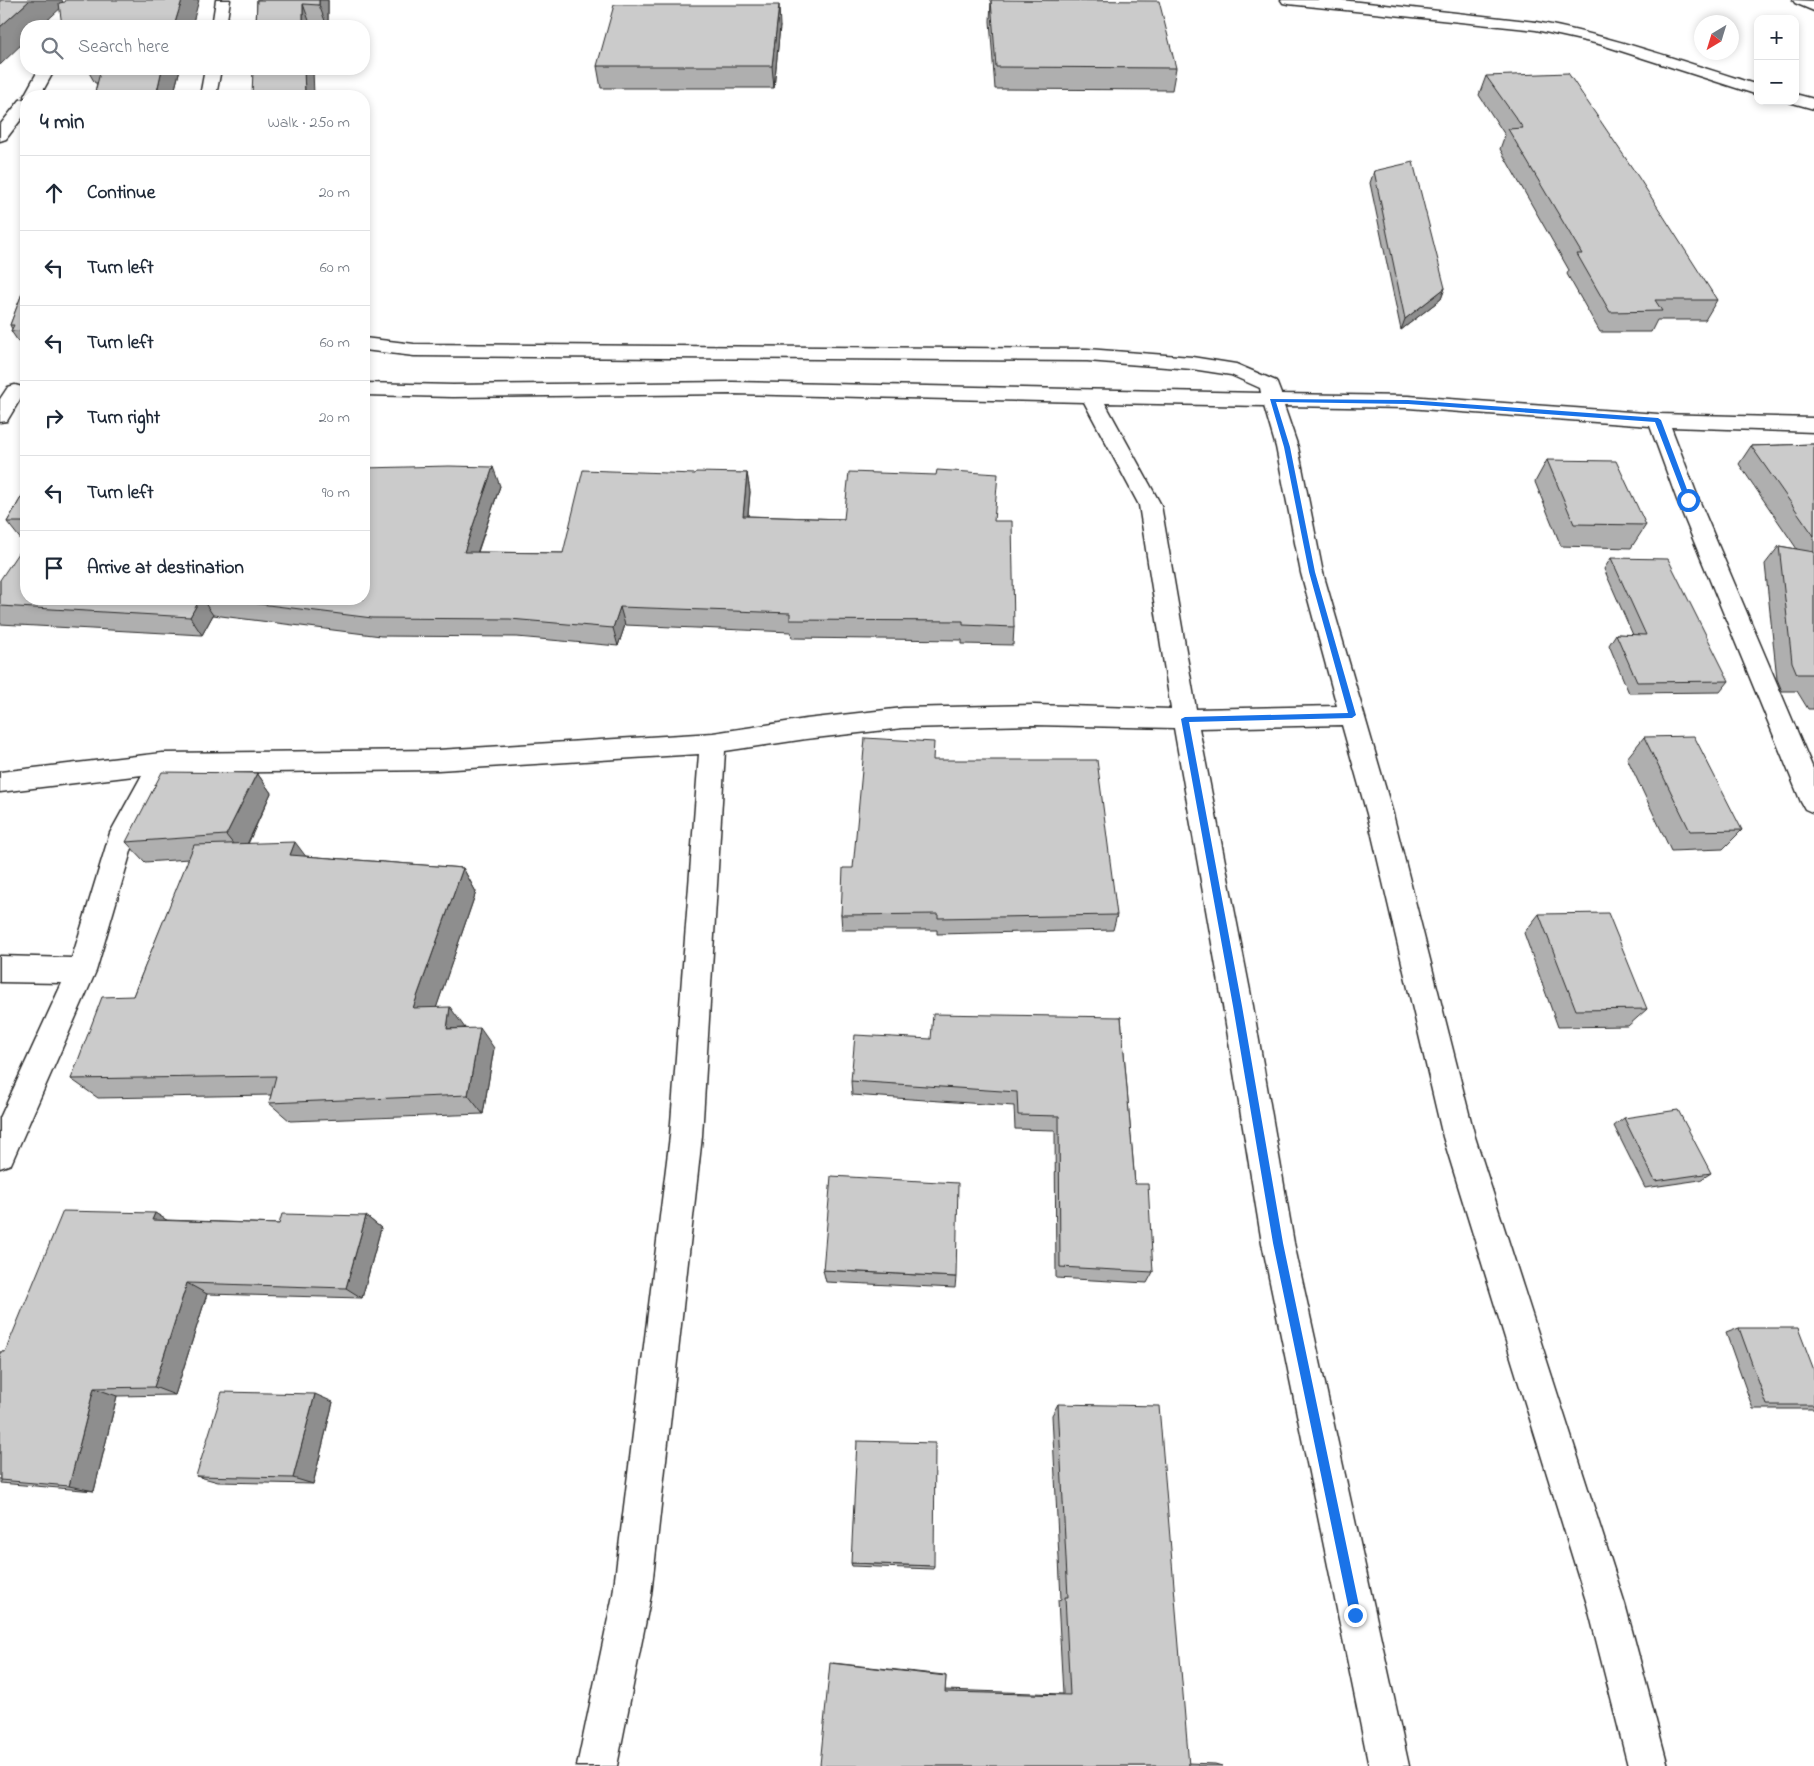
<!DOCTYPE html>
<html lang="en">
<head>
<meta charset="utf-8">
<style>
  :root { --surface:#fff; --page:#f6f6f7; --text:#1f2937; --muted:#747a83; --line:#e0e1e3 }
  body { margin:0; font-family:"Indie Flower",sans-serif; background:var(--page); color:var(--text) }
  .controls { position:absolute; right:15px; top:15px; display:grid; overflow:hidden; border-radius:10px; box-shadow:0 2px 8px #0003 }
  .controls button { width:45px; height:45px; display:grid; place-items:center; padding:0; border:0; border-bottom:1px solid var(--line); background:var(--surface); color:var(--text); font:25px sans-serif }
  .compass { position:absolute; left:1694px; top:15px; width:45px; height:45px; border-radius:50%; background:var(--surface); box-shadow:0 2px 8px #0003; rotate:218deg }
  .stop { position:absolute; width:15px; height:15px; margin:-11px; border:4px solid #1a73e8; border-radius:50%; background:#fff }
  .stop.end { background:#1a73e8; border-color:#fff; box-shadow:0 1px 5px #0008 }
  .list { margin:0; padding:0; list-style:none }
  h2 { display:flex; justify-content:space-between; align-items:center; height:65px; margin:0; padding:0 20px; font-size:21px }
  h2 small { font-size:16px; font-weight:400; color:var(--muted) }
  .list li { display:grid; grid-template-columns:32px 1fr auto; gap:15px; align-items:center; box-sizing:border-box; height:75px; padding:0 20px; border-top:1px solid var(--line) }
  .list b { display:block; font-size:19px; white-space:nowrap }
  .list em { font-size:16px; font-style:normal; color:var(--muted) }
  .icon { flex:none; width:28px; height:28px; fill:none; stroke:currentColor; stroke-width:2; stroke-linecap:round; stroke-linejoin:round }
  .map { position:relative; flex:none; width:1814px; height:1766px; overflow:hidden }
  .search { position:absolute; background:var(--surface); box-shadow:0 2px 8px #0003; left:20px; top:20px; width:350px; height:55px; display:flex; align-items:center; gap:12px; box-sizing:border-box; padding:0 18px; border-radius:20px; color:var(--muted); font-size:19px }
  .panel { position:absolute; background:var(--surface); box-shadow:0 2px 8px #0003; left:20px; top:90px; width:350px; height:515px; border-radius:20px }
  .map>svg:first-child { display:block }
</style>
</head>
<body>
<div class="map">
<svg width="1814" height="1766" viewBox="0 0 1814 1766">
  <rect width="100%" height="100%" fill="#fff"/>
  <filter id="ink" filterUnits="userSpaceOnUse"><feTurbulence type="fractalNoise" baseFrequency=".02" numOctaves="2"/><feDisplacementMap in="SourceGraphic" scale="10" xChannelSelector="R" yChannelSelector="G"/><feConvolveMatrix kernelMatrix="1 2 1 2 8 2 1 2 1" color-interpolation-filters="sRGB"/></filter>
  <g filter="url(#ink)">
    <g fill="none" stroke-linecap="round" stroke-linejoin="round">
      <defs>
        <g id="minor">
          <polygon points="216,0 230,0 226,26 212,26"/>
          <path d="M 1281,0 L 1341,0 L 1536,22 C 1612,36 1684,62 1758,85 L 1758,95 L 1599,44 L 1536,30 L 1288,4 L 1283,3 Z"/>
          <polygon points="1793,0 1814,1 1814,11 1795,3"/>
          <polygon points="39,69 55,69 40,96 26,96 26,113 6,139 0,141 0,125 20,100 26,98 24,96"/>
          <polygon points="205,69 221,69 216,96 200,96"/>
          <polygon points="1795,94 1814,99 1814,109 1789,102 1795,101"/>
          <path d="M 364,338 L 414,344 L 1087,349 L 1192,357 L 1236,364 L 1276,381 L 1281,394 L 1408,396 L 1658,414 L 1814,418 L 1814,432 L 1671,427 L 1699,500 L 1814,771 L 1814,813 L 1805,809 L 1801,802 L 1677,500 L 1650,426 L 1408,408 L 1284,406 L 1298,447 L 1323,573 L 1393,814 L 1475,1137 L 1625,1604 L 1668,1766 L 1628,1766 L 1587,1604 L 1443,1137 L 1367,814 L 1342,725 L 1199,728 L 1253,1006 L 1294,1243 L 1409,1766 L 1369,1766 L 1262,1243 L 1223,1006 L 1174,728 L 1034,725 L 903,728 L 806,739 L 725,751 L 702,1136 L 651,1595 L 617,1766 L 577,1766 L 613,1595 L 670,1136 L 699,754 L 438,770 L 170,773 L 136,834 L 96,971 L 11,1164 L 0,1168 L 0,1118 L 62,983 L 0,982 L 0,956 L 72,958 L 110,833 L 142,775 L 0,792 L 0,772 L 162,753 L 438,750 L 713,733 L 806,719 L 903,708 L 1034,705 L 1171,709 L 1139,505 L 1084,402 L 732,394 L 453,397 L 364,395 L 364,383 L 453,385 L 732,382 L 1261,393 L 1260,388 L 1231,375 L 1192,369 L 1087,361 L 414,356 L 364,350 ZM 1105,403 L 1264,406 L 1276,447 L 1301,573 L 1337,706 L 1196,709 L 1161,505 Z"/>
          <polygon points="15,385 22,387 25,391 7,421 0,422 0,399 8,387"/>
        </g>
      </defs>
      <!-- minor casing -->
      <use href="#minor" stroke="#2b2b2b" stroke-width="3"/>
      <!-- minor -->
      <use href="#minor" fill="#fff" fill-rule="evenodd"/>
    </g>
    <!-- wall -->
    <g fill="#afafaf" stroke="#2b2b2b">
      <polygon points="257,0 328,0 328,26 256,26"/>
      <polygon points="991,0 1176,68 1172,90 995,89 990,21"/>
      <polygon points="780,26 774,88 601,88 597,66"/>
      <polygon points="87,69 180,69 173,96 94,96 97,83 95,83"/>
      <polygon points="1486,76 1717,300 1705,320 1657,320 1651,332 1600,332 1567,274 1569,270 1500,149 1505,135 1479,95"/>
      <polygon points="1374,171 1445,288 1441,299 1401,330 1370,183"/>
      <polygon points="26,283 26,353 11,331 12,329 10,325"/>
      <polygon points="1814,444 1814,709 1808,709 1797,691 1782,691 1777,679 1765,564 1779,546 1797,549 1739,464 1751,446"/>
      <polygon points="1547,460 1646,525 1631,548 1561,546 1535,482"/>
      <polygon points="747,473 750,492 748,516 844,519 994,521 1014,627 1013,645 962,644 962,640 792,638 791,632 625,625 618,646 517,637 381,636 213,615 202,635 0,624 0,580 26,599 364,599 500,486 478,552 563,553 695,474"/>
      <polygon points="26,489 26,541 22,541 7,522"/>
      <polygon points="1611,558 1729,681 1720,692 1629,693 1609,645 1616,634 1633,635 1604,569"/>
      <polygon points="1644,737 1742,830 1723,849 1671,851 1627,758"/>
      <polygon points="934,760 1117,915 1113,930 937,934 937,930 842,930 841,915 853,868"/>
      <polygon points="257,773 271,793 248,844 305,856 463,868 476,892 436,1008 494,1048 483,1114 290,1121 269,1103 271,1095 98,1098 71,1079 133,996 189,859 145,862 126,842"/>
      <polygon points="1539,914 1647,1009 1628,1026 1558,1027 1524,933"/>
      <polygon points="1121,1017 1135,1184 1153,1272 1147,1283 1056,1278 1055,1130 1015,1129 1014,1106 852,1095 851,1081 931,1039"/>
      <polygon points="1624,1118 1711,1173 1700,1180 1645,1188 1614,1126"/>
      <polygon points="155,1213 166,1220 279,1224 366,1216 381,1228 362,1298 207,1294 175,1395 117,1396 94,1491 0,1483 0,1352 5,1352"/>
      <polygon points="823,1270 956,1277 955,1288 826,1282"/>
      <polygon points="1739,1328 1814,1370 1814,1409 1753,1409 1726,1333"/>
      <polygon points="333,1402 313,1484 218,1482 196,1476"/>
      <polygon points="1058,1404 1188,1763 1215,1764 1222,1766 826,1766 833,1663 944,1675 946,1676 945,1690 1063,1694 1058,1600 1061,1599 1052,1415"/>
      <polygon points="851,1563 934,1566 933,1569 852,1566"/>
    </g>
    <!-- shaded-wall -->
    <g fill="#8e8e8e" stroke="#2b2b2b">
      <polygon points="30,0 62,0 64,5 41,26 26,26 26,40 0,65 0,27"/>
      <polygon points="182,0 199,0 192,26 174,26"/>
      <polygon points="319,0 328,0 328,26 327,26 319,5"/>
      <polygon points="303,4 311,26 303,26"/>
      <polygon points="779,5 780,26 774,88 772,66"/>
      <polygon points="162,69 180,69 173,96 156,96"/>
      <polygon points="304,69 313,69 314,96 305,96"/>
      <polygon points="1445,288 1441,299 1401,330 1405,319"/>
      <polygon points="493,467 500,486 471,571 464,552"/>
      <polygon points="747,473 750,492 746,535 743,516"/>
      <polygon points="200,599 202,599 213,615 202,635 190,617"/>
      <polygon points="620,607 625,625 618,646 613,628"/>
      <polygon points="257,773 271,793 242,855 226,835"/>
      <polygon points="295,842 313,866 290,855"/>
      <polygon points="463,868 476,892 429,1029 413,1008"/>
      <polygon points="450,1007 465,1028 447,1029"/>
      <polygon points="480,1028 494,1048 483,1114 468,1095"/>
      <polygon points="155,1213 175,1225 152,1220"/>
      <polygon points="366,1216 381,1228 362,1298 346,1288"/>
      <polygon points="187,1283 207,1294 175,1395 154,1387"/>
      <polygon points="94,1388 117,1396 94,1491 69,1486"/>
      <polygon points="315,1394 333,1402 313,1484 293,1478"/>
    </g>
    <!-- building -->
    <g fill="#cbcbcb" stroke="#2b2b2b">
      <polygon points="0,0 30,0 0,27"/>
      <polygon points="66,0 182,0 174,26 62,26 59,3 65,2"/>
      <polygon points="257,0 319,0 319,5 303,4 303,26 256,26"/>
      <polygon points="991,0 1159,1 1176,68 996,67"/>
      <polygon points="614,5 779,5 772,66 597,66"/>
      <polygon points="101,69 162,69 156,96 94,96"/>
      <polygon points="253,69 304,69 305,96 252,96"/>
      <polygon points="1568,73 1639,178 1717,300 1655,300 1662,311 1610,312 1577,254 1582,254 1508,129 1523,128 1486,76"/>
      <polygon points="1413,162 1445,288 1405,319 1374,171"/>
      <polygon points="26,283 26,330 11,331 14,325 10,325"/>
      <polygon points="1814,444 1814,536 1751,446"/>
      <polygon points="1547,460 1616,461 1646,525 1574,524"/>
      <polygon points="449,466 493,467 464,552 563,553 583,470 695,474 696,472 747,473 743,516 844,519 849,472 936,475 937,470 998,474 994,521 1012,521 1014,627 963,625 963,621 790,620 790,613 620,607 613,628 510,619 372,618 220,599 364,599 364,468"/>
      <polygon points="26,489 26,522 7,522"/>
      <polygon points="26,541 26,599 200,599 190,617 0,606 0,580"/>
      <polygon points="1779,546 1814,552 1814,676 1813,674 1797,674 1792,662"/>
      <polygon points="1611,558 1668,559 1729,681 1637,682 1616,634 1646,635"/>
      <polygon points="1694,736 1742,830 1690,831 1644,737"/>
      <polygon points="865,738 934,742 933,760 1097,760 1117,915 938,918 938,914 841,915 843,868 853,868"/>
      <polygon points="162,772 257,773 226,835 126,842"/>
      <polygon points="295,842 290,855 463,868 413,1008 450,1007 447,1029 480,1028 468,1095 269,1103 276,1076 71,1079 102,997 133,996 194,845"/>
      <polygon points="1608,913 1647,1009 1576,1010 1539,914"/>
      <polygon points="933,1014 1121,1017 1135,1184 1148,1184 1153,1272 1060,1267 1059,1116 1018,1115 1017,1092 851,1081 855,1035 931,1039"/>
      <polygon points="1678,1110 1711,1173 1655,1181 1624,1118"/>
      <polygon points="831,1176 958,1183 956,1277 823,1270"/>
      <polygon points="63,1211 155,1213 152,1220 279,1224 282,1214 366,1216 346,1288 187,1283 154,1387 94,1388 69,1486 0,1480 0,1352 5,1352"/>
      <polygon points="1739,1328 1798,1328 1814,1370 1814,1405 1767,1405"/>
      <polygon points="222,1392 315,1394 293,1478 196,1476"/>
      <polygon points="1058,1404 1159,1406 1189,1766 826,1766 820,1765 830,1663 946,1676 945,1692 1070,1695 1065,1597 1068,1597"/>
      <polygon points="857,1441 935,1443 934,1566 851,1563"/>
    </g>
  </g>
  <!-- route -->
  <polygon fill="#1a73e8" points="1270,399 1408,400 1658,418 1661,420 1691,500 1688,502 1685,500 1655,422 1408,404 1276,402 1290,447 1315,572 1356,715 1352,718 1189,722 1242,1006 1283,1243 1361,1615 1359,1619 1355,1621 1351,1619 1350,1615 1273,1243 1233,1006 1181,719 1185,717 1348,713 1309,572 1284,447"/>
</svg>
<div class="controls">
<button>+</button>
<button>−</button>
</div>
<svg class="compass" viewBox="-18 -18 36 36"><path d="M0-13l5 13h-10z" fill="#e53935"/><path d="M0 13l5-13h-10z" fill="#747a83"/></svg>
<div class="stop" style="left:1688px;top:500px"></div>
<div class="stop end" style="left:1355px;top:1615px"></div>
<div class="search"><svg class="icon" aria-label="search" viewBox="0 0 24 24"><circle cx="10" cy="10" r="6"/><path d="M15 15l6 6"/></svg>Search here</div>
<section class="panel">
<h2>4 min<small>Walk · 250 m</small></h2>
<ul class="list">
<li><svg class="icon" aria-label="ahead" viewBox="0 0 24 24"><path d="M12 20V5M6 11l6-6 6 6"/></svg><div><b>Continue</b></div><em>20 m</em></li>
<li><svg class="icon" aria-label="left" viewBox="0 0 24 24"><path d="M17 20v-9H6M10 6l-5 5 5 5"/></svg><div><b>Turn left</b></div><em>60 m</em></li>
<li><svg class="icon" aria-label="left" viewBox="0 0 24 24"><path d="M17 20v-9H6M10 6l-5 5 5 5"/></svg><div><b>Turn left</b></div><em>60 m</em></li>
<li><svg class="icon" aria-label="right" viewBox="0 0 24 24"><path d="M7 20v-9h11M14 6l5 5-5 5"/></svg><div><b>Turn right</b></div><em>20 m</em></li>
<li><svg class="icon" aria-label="left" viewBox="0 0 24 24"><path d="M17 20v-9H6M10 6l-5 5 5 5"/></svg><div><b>Turn left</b></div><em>90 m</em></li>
<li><svg class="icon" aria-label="arrive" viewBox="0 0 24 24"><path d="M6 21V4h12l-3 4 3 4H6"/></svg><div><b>Arrive at destination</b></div></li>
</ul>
</section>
</div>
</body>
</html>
